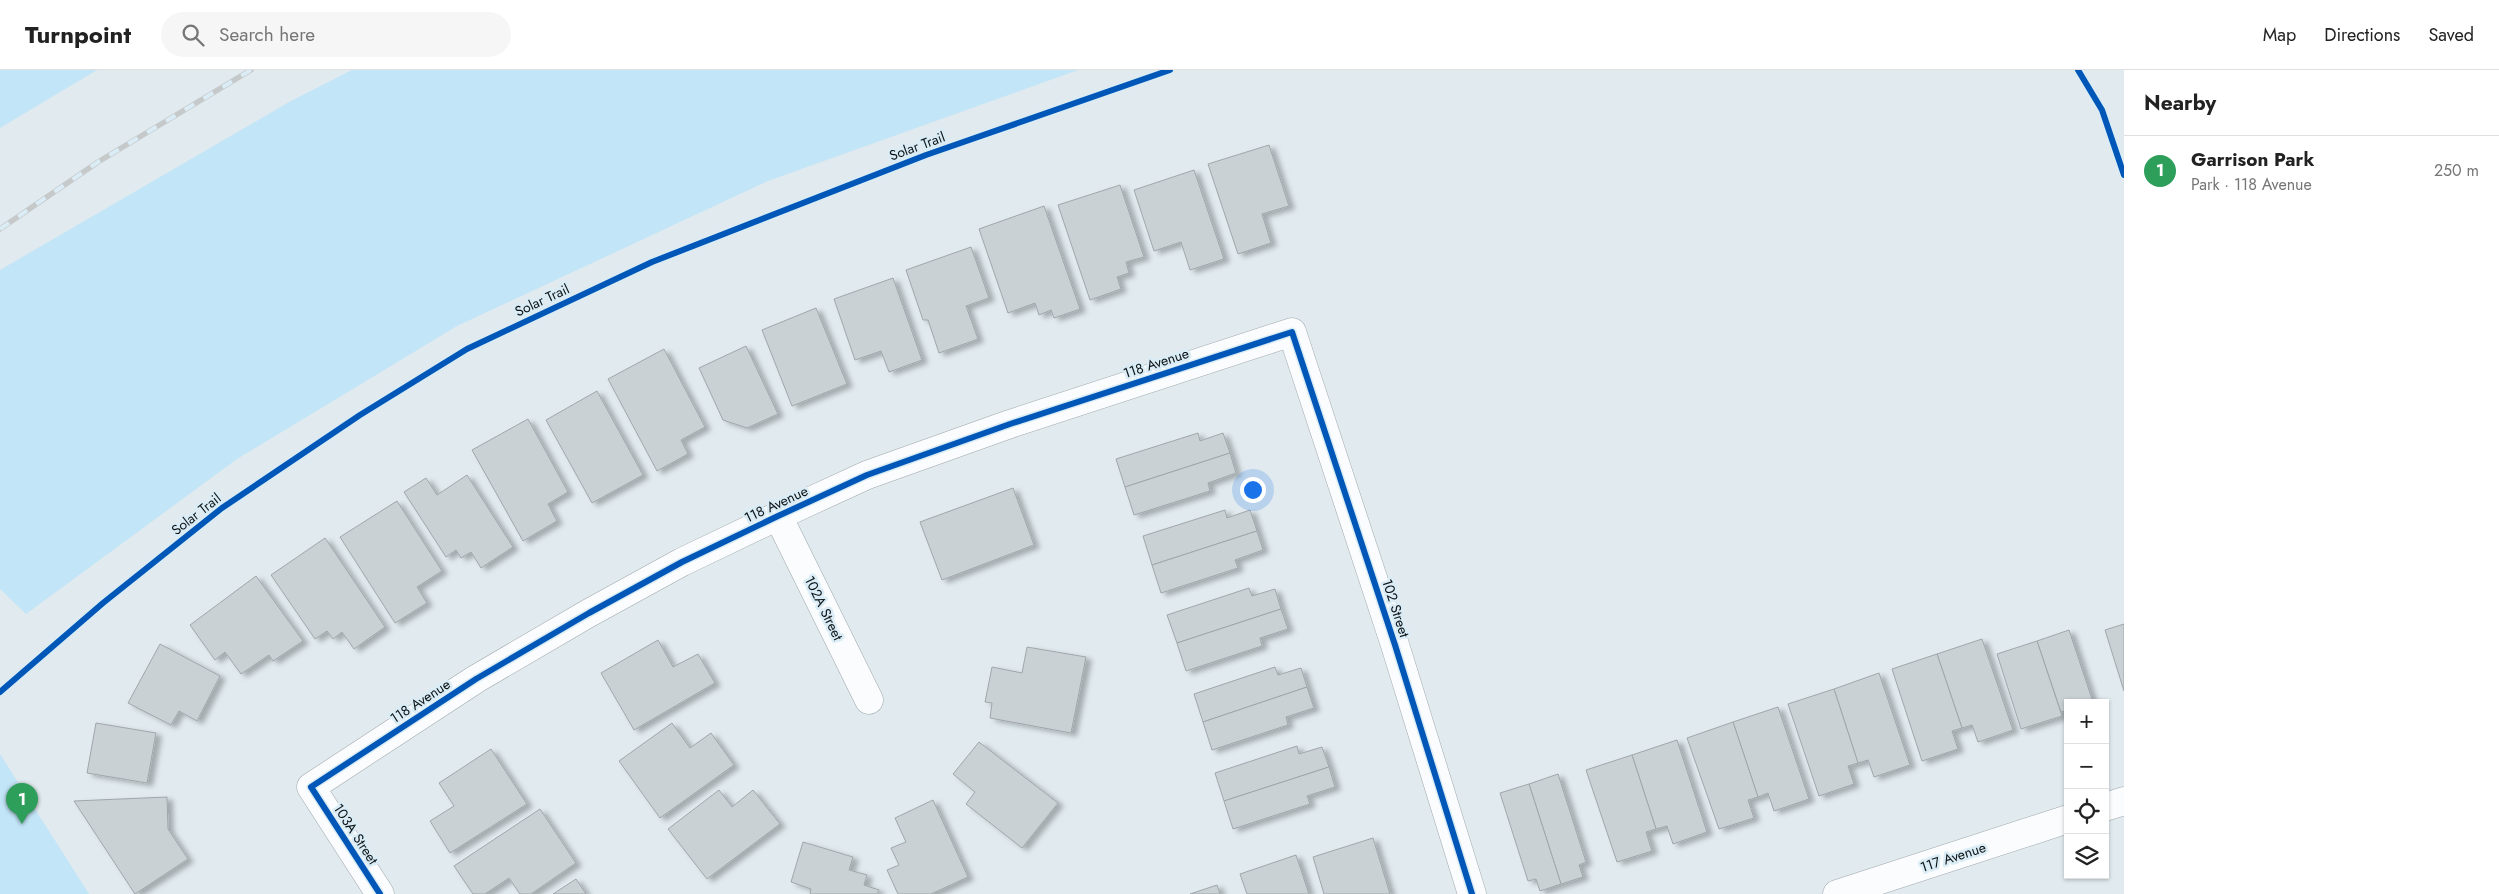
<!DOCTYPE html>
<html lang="en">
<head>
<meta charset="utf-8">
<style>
  :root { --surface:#fff; --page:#f6f6f6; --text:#222; --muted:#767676; --line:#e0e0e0; --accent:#db2777 }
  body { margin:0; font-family:Jost,sans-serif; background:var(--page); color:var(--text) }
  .controls { position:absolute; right:15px; bottom:15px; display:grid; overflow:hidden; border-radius:0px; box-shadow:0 1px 4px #0004 }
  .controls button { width:45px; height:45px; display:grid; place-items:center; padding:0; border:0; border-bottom:1px solid var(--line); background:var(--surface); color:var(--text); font:25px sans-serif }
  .you { position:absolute; left:1252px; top:419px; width:18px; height:18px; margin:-12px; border:4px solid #fff; border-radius:50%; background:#1a73e8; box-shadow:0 0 0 8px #1a73e833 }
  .badge { display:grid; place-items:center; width:32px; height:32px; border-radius:50%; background:var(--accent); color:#fff; font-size:16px; font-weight:700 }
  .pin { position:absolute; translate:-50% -41px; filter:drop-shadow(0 1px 2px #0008) }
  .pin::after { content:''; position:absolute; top:26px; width:18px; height:15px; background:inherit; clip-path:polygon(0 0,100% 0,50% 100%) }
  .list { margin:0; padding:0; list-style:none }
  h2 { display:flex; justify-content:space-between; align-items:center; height:65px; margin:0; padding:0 20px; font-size:21px }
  h2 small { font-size:16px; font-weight:400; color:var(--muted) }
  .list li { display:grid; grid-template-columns:32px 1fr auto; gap:15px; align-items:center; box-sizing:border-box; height:70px; padding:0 20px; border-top:1px solid var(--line) }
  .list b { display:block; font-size:19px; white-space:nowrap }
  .list p { margin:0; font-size:16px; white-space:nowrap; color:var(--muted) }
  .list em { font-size:16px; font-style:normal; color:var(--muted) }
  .icon { flex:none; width:28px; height:28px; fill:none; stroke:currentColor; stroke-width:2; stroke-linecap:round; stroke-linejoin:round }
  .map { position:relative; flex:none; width:2124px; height:824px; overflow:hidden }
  header { display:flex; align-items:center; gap:30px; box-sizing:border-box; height:70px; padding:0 25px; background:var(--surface); border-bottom:1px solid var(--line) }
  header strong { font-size:24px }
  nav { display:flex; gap:28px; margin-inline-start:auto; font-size:18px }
  .search { width:350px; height:45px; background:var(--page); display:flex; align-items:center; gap:12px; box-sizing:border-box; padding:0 18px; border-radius:28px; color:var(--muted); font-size:19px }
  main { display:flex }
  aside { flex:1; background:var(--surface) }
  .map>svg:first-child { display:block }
</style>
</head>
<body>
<header>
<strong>Turnpoint</strong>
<div class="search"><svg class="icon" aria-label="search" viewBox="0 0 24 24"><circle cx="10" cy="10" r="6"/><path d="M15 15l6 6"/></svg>Search here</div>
<nav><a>Map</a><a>Directions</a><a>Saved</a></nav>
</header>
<main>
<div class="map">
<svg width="2124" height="824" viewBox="0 0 2124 824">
  <defs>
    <filter id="shadow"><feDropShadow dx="5.5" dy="3" stdDeviation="2.5" flood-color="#0004"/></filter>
  </defs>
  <rect width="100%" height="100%" fill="#e0eaef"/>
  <!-- green -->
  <g fill="#c2e5f7">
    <polygon points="0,0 97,0 0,58"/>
    <polygon points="352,0 1078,0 768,111 457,256 237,389 26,544 0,519 0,200 291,31"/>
    <polygon points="0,684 89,824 0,824"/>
  </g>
  <!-- building -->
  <g fill="#c9d1d5" stroke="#a0a7ab" filter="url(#shadow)">
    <polygon points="1269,75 1289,136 1262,144 1271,173 1238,184 1208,94"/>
    <polygon points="1194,100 1224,189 1190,200 1181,172 1154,181 1134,120"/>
    <polygon points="1120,115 1144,187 1126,192 1129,203 1117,207 1121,219 1090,230 1058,135"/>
    <polygon points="1044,136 1080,239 1054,248 1051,240 1039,245 1035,233 1008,243 979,159"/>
    <polygon points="971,177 989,228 966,236 978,269 939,283 928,250 923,250 906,200"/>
    <polygon points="893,208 922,290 889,302 881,281 855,290 834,229"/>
    <polygon points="816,238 847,314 792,336 762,260"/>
    <polygon points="746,276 778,344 747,358 723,350 699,298"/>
    <polygon points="664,279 705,357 681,370 688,384 657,401 608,309"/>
    <polygon points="597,321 643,405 592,433 546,350"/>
    <polygon points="528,349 568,422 548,434 557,451 523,471 472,380"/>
    <polygon points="1198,363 1200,371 1223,363 1230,383 1125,417 1116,389"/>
    <polygon points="1230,383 1236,403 1208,413 1210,421 1134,445 1125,417"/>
    <polygon points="467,405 513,477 481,498 471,482 461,488 456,480 446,487 404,422 426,408 437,425"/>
    <polygon points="1013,418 1034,475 942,510 920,452"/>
    <polygon points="397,431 442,501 417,517 427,533 395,553 340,467"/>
    <polygon points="1225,440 1227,448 1250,440 1257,461 1152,495 1143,466"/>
    <polygon points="1257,461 1263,480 1235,490 1238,498 1161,523 1152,495"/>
    <polygon points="325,468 385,557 354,579 342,562 333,569 327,561 315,569 271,505"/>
    <polygon points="256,506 303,571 273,591 269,585 241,604 225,582 215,590 190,555"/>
    <polygon points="1249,518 1252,526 1275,519 1281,539 1177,573 1167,545"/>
    <polygon points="1281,539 1288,559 1260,568 1262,576 1186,601 1177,573"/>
    <polygon points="2124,554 2124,621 2105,560"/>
    <polygon points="2069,560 2093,632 2068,633 2068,640 2061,642 2037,571"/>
    <polygon points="1982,569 2013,660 1978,672 1972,655 1962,658 1937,584"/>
    <polygon points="658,570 673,597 698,584 715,613 634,660 601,603"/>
    <polygon points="2037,571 2062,646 2021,659 1997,584"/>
    <polygon points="160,574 220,606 197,651 179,641 171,655 128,633"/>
    <polygon points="1027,577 1086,587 1071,663 990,648 992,633 985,632 992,597 1022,603"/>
    <polygon points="1937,584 1962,658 1952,661 1958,679 1922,691 1892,599"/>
    <polygon points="1275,597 1278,605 1301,598 1307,617 1203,652 1194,624"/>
    <polygon points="1879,603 1910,695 1874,707 1868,690 1858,693 1834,619"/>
    <polygon points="1307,617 1314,638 1286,647 1288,655 1212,680 1203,652"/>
    <polygon points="1834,619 1858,693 1848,696 1854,714 1819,726 1788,634"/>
    <polygon points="1778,637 1809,729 1774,741 1768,723 1758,727 1733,652"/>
    <polygon points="1733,652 1758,727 1748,730 1754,748 1719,759 1687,668"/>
    <polygon points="96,653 156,663 147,713 87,703"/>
    <polygon points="672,653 690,678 711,663 734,695 660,748 619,691"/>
    <polygon points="1677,670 1707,762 1673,774 1667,756 1656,759 1632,685"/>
    <polygon points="979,672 1058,733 1022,778 966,734 975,722 953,704"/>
    <polygon points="1297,676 1299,684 1322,677 1329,697 1224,731 1215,703"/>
    <polygon points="491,679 527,734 450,783 430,751 454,736 439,713"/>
    <polygon points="1632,685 1656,759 1646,762 1652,781 1617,792 1586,700"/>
    <polygon points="1329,697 1335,717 1307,726 1310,734 1233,759 1224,731"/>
    <polygon points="1558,704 1586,792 1579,795 1583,807 1561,814 1529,714"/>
    <polygon points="1529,714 1561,814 1540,821 1536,809 1528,811 1500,723"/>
    <polygon points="719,720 732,737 753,720 780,754 707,809 668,759"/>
    <polygon points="167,727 168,759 188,789 135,824 74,731"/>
    <polygon points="933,730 968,807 931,824 898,824 887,800 899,795 891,778 906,772 895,748"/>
    <polygon points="540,739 576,793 531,824 520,824 509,808 485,824 473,824 454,796"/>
    <polygon points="1373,768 1390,824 1324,824 1313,787"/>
    <polygon points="803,772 853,787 849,800 867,805 864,815 879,820 877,824 810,824 811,819 791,812"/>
    <polygon points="1296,785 1309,824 1247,824 1240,804"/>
    <polygon points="576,809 586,824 553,824"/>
    <polygon points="1217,815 1220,824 1190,824"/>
  </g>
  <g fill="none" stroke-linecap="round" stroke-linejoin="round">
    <defs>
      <g id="minor">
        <polyline points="778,446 869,630"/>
        <polyline points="2105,737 2124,731"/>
        <polyline points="380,824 311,717 476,609 589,543 682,492 778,446 867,405 1010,354 1292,262 1395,575 1472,824"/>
        <polyline points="1837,824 2068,749"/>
      </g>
    </defs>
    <!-- minor casing -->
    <use href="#minor" stroke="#a1a8ac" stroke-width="29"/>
    <!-- minor -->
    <use href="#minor" stroke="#fafcfd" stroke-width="28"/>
    <defs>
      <polyline id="rail" points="0,159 98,92 251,0"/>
    </defs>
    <!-- rail casing -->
    <use href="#rail" stroke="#c6c9ca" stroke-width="5.5"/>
    <!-- rail -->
    <use href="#rail" stroke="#daecf5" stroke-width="4" stroke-dasharray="11" stroke-linecap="butt"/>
    <defs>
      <g id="cycleway">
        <polyline points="2078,0 2102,40 2124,105"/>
        <polyline points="0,622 103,533 222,438 360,345 467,279 652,192 926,85 1170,0"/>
        <polyline points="380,824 311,717 476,609 589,543 682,492 778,446 867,405 1010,354 1292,262 1395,575 1472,824"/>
      </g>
    </defs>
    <!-- cycleway casing -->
    <use href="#cycleway" stroke="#daecf5" stroke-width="9"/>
    <!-- cycleway -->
    <use href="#cycleway" stroke="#0057b8" stroke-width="6"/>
  </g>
  <g text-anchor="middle" stroke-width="5" stroke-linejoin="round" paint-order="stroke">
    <!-- street labels -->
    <g font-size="14" fill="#0c1316" stroke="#daecf5">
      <text transform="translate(917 76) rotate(-20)" y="5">Solar Trail</text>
      <text transform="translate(542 230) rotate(-25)" y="5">Solar Trail</text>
      <text transform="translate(1156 293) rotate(-18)" y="5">118 Avenue</text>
      <text transform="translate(776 434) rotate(-25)" y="5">118 Avenue</text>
      <text transform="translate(196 444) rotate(-38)" y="5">Solar Trail</text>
      <text transform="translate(824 538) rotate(64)" y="5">102A Street</text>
      <text transform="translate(1396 538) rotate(72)" y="5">102 Street</text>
      <text transform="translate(420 631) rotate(-33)" y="5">118 Avenue</text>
      <text transform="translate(356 764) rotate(57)" y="5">103A Street</text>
      <text transform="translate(1953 787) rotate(-18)" y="5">117 Avenue</text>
    </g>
  </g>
</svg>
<div class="controls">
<button>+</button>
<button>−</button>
<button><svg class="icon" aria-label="locate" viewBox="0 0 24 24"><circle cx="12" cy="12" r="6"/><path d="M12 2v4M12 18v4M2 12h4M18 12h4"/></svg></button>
<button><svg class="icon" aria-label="layers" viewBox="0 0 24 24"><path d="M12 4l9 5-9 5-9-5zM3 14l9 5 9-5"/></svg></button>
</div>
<div class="you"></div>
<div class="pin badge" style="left:22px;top:754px;background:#2e9e5b">1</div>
</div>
<aside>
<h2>Nearby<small></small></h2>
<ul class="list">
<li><span class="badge" style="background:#2e9e5b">1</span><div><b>Garrison Park</b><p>Park · 118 Avenue</p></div><em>250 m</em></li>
</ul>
</aside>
</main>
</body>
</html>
